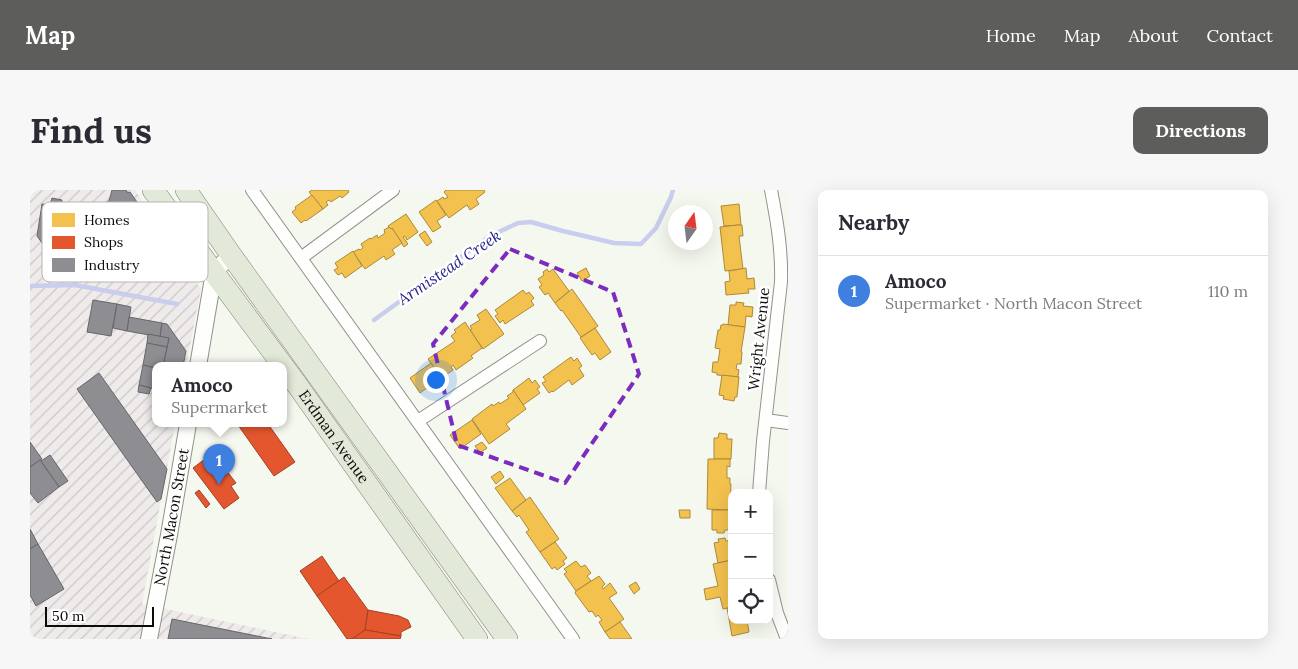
<!DOCTYPE html>
<html lang="en">
<head>
<meta charset="utf-8">
<style>
  :root { --surface:#fff; --page:#f7f7f7; --text:#2b2b33; --muted:#7c7c81; --line:#e1e1e2; --accent:#5d5e5b }
  body { margin:0; font-family:Lora,serif; background:var(--page); color:var(--text) }
  .controls { position:absolute; right:15px; bottom:15px; display:grid; overflow:hidden; border-radius:10px; box-shadow:0 5px 20px #0002 }
  .controls button { width:45px; height:45px; display:grid; place-items:center; padding:0; border:0; border-bottom:1px solid var(--line); background:var(--surface); color:var(--text); font:25px sans-serif }
  .compass { position:absolute; left:638px; top:15px; width:45px; height:45px; border-radius:50%; background:var(--surface); box-shadow:0 5px 20px #0002; rotate:14deg }
  .scale { position:absolute; left:15px; bottom:12px; width:109px; box-sizing:border-box; padding-left:5px; border:2px solid #0b0b0b; border-top:0; font-size:14px; line-height:18px; white-space:nowrap; color:#0b0b0b; -webkit-text-stroke:4px #fff; paint-order:stroke }
  .you { position:absolute; left:405px; top:189px; width:18px; height:18px; margin:-12px; border:4px solid #fff; border-radius:50%; background:#1a73e8; box-shadow:0 0 0 8px #1a73e833 }
  .badge { display:grid; place-items:center; width:32px; height:32px; border-radius:50%; background:var(--accent); color:#fff; font-size:16px; font-weight:700 }
  .pin { position:absolute; translate:-50% -41px; filter:drop-shadow(0 1px 2px #0008) }
  .pin::after { content:''; position:absolute; top:26px; width:18px; height:15px; background:inherit; clip-path:polygon(0 0,100% 0,50% 100%) }
  .popup { position:absolute; left:122px; top:172px; width:135px; height:65px; box-sizing:border-box; display:grid; place-content:center; border-radius:10px; background:var(--surface); filter:drop-shadow(0 1px 4px #0005); font-size:16px; white-space:nowrap; color:var(--muted) }
  .popup b { font-size:19px; color:var(--text) }
  .popup::after { content:''; position:absolute; left:50%; top:100%; margin-left:-10px; border:10px solid transparent; border-top-color:var(--surface) }
  .list { margin:0; padding:0; list-style:none }
  h2 { display:flex; justify-content:space-between; align-items:center; height:65px; margin:0; padding:0 20px; font-size:21px }
  h2 small { font-size:16px; font-weight:400; color:var(--muted) }
  .list li { display:grid; grid-template-columns:32px 1fr auto; gap:15px; align-items:center; box-sizing:border-box; height:70px; padding:0 20px; border-top:1px solid var(--line) }
  .list b { display:block; font-size:19px; white-space:nowrap }
  .list p { margin:0; font-size:16px; white-space:nowrap; color:var(--muted) }
  .list em { font-size:16px; font-style:normal; color:var(--muted) }
  .icon { flex:none; width:28px; height:28px; fill:none; stroke:currentColor; stroke-width:2; stroke-linecap:round; stroke-linejoin:round }
  .map { position:relative; flex:none; width:758px; height:449px; overflow:hidden; border-radius:10px }
  header { display:flex; align-items:center; gap:30px; box-sizing:border-box; height:70px; padding:0 25px; background:var(--accent); color:#fff }
  header strong { font-size:24px }
  nav { display:flex; gap:28px; margin-inline-start:auto; font-size:18px }
  .intro { display:flex; align-items:center; justify-content:space-between; box-sizing:border-box; height:120px; padding:0 30px }
  h1 { margin:0; font-size:35px }
  .button { padding:12px 22px; border-radius:10px; background:var(--accent); color:#fff; font-size:18px; font-weight:700 }
  main { display:flex; gap:30px; padding:0 30px }
  aside { flex:1; background:var(--surface); border-radius:10px; box-shadow:0 5px 20px #0002 }
  .map>svg:first-child { display:block }
</style>
</head>
<body>
<header>
<strong>Map</strong>
<nav><a>Home</a><a>Map</a><a>About</a><a>Contact</a></nav>
</header>
<div class="intro"><h1>Find us</h1><a class="button">Directions</a></div>
<main>
<div class="map">
<svg width="758" height="449" viewBox="0 0 758 449">
  <defs>
    <pattern id="industrial-furrows" width="10" height="10" patternUnits="userSpaceOnUse" patternTransform="scale(1.25)"><rect width="10" height="10" fill="#eeebea"/><path d="M-1 1l2-2M0 10L10 0M9 11l2-2" fill="none" stroke="#cbc8c7"/></pattern>
  </defs>
  <rect width="100%" height="100%" fill="#f5f8ef"/>
  <!-- industrial -->
  <polygon fill="url(#industrial-furrows)" points="0,0 105,0 171,99 156,176 125,176 125,234 145,234 112,414 278,449 0,449"/>
  <!-- homes -->
  <g fill="#f2c14e" stroke="#ad8a3a">
    <polygon points="282,0 318,0 319,2 312,8 310,6 301,12 299,10 296,12 298,15 293,19 279,2"/>
    <polygon points="416,0 454,0 455,2 446,9 449,14 440,20 437,15 419,28 407,11 413,7 414,9 418,7 414,2"/>
    <polygon points="282,5 293,19 276,31 275,30 271,33 262,22 266,19 265,17"/>
    <polygon points="406,10 416,25 407,31 411,37 403,42 389,22"/>
    <polygon points="709,14 711,35 694,36 691,16"/>
    <polygon points="376,24 388,42 377,50 375,46 373,47 378,54 374,57 362,38 361,39 358,36"/>
    <polygon points="708,35 712,35 713,46 709,46 713,79 695,81 690,37"/>
    <polygon points="359,37 361,39 362,38 372,53 362,60 365,64 356,70 354,66 335,79 323,62 329,59 330,60 333,58 331,54 340,48 341,49 347,45 348,48 355,43 354,40"/>
    <polygon points="395,41 402,52 397,56 389,45"/>
    <polygon points="323,61 332,76 315,88 312,83 308,85 304,80 308,78 305,73"/>
    <polygon points="556,78 560,86 552,91 547,83"/>
    <polygon points="716,78 717,89 724,88 725,99 718,99 719,103 696,105 695,92 700,91 699,81"/>
    <polygon points="517,79 519,82 523,79 539,101 525,113 518,103 515,105 509,97 512,95 508,89 514,85 513,82"/>
    <polygon points="542,99 568,136 551,147 532,120 531,121 525,113"/>
    <polygon points="493,100 496,104 499,102 504,108 501,111 504,115 475,134 473,130 470,133 465,126 468,124 465,120"/>
    <polygon points="706,112 714,113 713,116 723,117 722,127 716,126 715,137 698,135 700,115 706,115"/>
    <polygon points="456,119 474,144 453,159 440,140 442,139 440,136 450,130 447,125"/>
    <polygon points="435,132 452,158 441,166 443,168 426,180 423,175 421,177 423,180 411,188 398,169 425,151 421,146 426,142 424,140"/>
    <polygon points="693,134 715,137 711,162 712,162 711,174 707,174 706,179 709,180 708,186 709,187 687,185 687,183 682,182 683,172 688,172 690,159 685,158 688,140 690,140 691,135 693,135"/>
    <polygon points="565,138 581,162 570,170 565,163 562,165 550,148"/>
    <polygon points="541,167 544,171 547,168 552,176 549,178 554,186 542,195 539,190 523,202 522,201 519,203 512,193 516,191 513,187"/>
    <polygon points="401,173 411,188 390,203 380,188"/>
    <polygon points="692,185 709,187 707,207 705,207 704,211 693,209 694,206 689,205"/>
    <polygon points="499,188 502,193 505,190 510,197 507,199 510,203 493,215 483,200"/>
    <polygon points="483,200 496,219 476,234 480,239 459,254 442,229 462,214 463,216 469,212 470,214 479,208 477,206 483,202"/>
    <polygon points="442,230 451,244 430,259 420,245"/>
    <polygon points="689,243 697,244 697,249 702,249 701,269 684,269 684,248 688,248"/>
    <polygon points="452,252 457,258 450,263 445,256"/>
    <polygon points="678,269 701,269 700,270 700,277 697,276 697,288 700,288 700,294 701,294 700,320 677,319"/>
    <polygon points="470,281 474,287 466,294 461,287"/>
    <polygon points="480,288 496,310 482,321 465,298"/>
    <polygon points="500,307 529,349 510,362 496,342 499,340 489,325 487,327 482,321"/>
    <polygon points="649,320 660,320 660,328 650,328"/>
    <polygon points="682,320 700,320 700,340 695,340 694,343 687,343 687,340 682,340"/>
    <polygon points="695,348 696,351 701,350 702,370 688,373 684,353 689,352 688,349"/>
    <polygon points="525,352 537,368 533,371 535,374 527,380 525,377 522,379 510,362"/>
    <polygon points="702,370 702,417 693,419 690,407 676,410 674,399 688,396 683,374"/>
    <polygon points="546,371 551,377 555,375 561,383 557,386 561,391 546,401 534,384 537,382 534,379"/>
    <polygon points="569,386 575,394 572,397 573,399 580,393 587,403 579,408 594,429 575,442 569,432 572,430 568,425 566,427 562,421 559,422 545,403 546,401"/>
    <polygon points="606,392 610,399 604,404 599,396"/>
    <polygon points="702,417 702,430 717,430 719,442 702,446 697,418"/>
    <polygon points="590,432 602,449 580,449 575,442"/>
  </g>
  <!-- shops -->
  <g fill="#e4572e" stroke="#a34024">
    <polygon points="116,25 128,42 124,45 125,47 109,57 94,40"/>
    <polygon points="210,234 238,234 265,272 244,286 208,235"/>
    <polygon points="179,266 192,283 196,280 206,293 201,296 209,308 194,319 163,278"/>
    <polygon points="169,300 180,314 176,318 165,303"/>
    <polygon points="292,366 309,391 287,406 270,381"/>
    <polygon points="314,387 338,420 335,440 322,449 317,449 287,406"/>
    <polygon points="338,420 369,426 378,430 381,437 371,442 371,446 335,440"/>
    <polygon points="335,440 371,446 370,449 322,449"/>
  </g>
  <!-- industry -->
  <g fill="#8d8d92" stroke="#66666a">
    <polygon points="82,0 96,0 98,3 100,2 116,25 110,29 101,14 81,27 79,24 74,23 74,14 79,11"/>
    <polygon points="22,8 32,10 31,17 40,19 31,72 25,71 7,46 12,14 20,15"/>
    <polygon points="101,14 110,29 92,42 81,27"/>
    <polygon points="81,27 92,42 91,43 90,41 78,49 75,44 76,30"/>
    <polygon points="94,40 109,57 100,63 87,43 90,41 91,43"/>
    <polygon points="63,110 87,114 81,146 57,142"/>
    <polygon points="87,114 101,117 97,141 83,138"/>
    <polygon points="99,127 132,133 130,147 97,141"/>
    <polygon points="132,133 137,134 156,161 153,176 133,176 139,148 130,147"/>
    <polygon points="118,144 139,148 137,157 117,153"/>
    <polygon points="117,153 137,157 133,176 125,176 125,178 113,175"/>
    <polygon points="113,175 125,178 125,199 109,195"/>
    <polygon points="69,183 137,279 131,309 127,312 47,199"/>
    <polygon points="109,195 121,198 119,204 108,202"/>
    <polygon points="0,252 12,269 0,277"/>
    <polygon points="20,265 38,291 29,297 11,271"/>
    <polygon points="10,270 29,297 8,313 0,303 0,277"/>
    <polygon points="0,339 8,354 0,359"/>
    <polygon points="8,354 34,399 6,416 0,405 0,359"/>
    <polygon points="142,429 242,449 138,449"/>
  </g>
  <g fill="none" stroke-linecap="round" stroke-linejoin="round">
    <!-- stream -->
    <g stroke="#c9cdee" stroke-width="4.5">
      <polyline points="0,96 45,95 147,114"/>
      <polyline points="344,130 460,46 488,33 501,32 533,41 584,53 611,54 626,38 641,7 643,0"/>
    </g>
    <defs>
      <g id="minor">
        <polyline points="222,0 543,449"/>
        <polyline points="271,68 363,0"/>
        <polyline points="736,230 758,233"/>
        <polyline points="388,231 510,151"/>
        <path d="M 729,303 L 733,251 L 751,92 C 752,60 747,31 741,0"/>
        <polyline points="739,390 747,423 757,449"/>
      </g>
      <g id="tertiary">
        <polyline points="168,176 184,82 201,65"/>
        <path id="s1" d="M 119,449 L 139,345 L 158,234"/>
      </g>
      <g id="primary">
        <path id="s2" d="M 123,0 L 265,192 L 447,449"/>
        <polyline points="156,0 201,65 477,449"/>
      </g>
    </defs>
    <!-- minor casing -->
    <use href="#minor" stroke="#90928e" stroke-width="14"/>
    <!-- tertiary casing -->
    <use href="#tertiary" stroke="#90928e" stroke-width="18"/>
    <!-- primary casing -->
    <use href="#primary" stroke="#7e7f7b" stroke-width="22"/>
    <!-- minor -->
    <use href="#minor" stroke="#fefefd" stroke-width="12"/>
    <!-- tertiary -->
    <use href="#tertiary" stroke="#fefefd" stroke-width="16"/>
    <!-- primary -->
    <use href="#primary" stroke="#e3e9d9" stroke-width="21"/>
  </g>
  <!-- marked area -->
  <path fill="none" stroke="#7b2cbf" stroke-width="4" stroke-dasharray="10 6" stroke-linejoin="round" d="M 480,59 L 583,102 L 609,184 L 535,293 L 427,255 L 403,154 Z"/>
  <g text-anchor="middle" stroke-width="5" stroke-linejoin="round" paint-order="stroke">
    <!-- street labels -->
    <g font-size="15" fill="#0b0b0b" stroke="#fff">
      <text transform="translate(729 149) rotate(-84)" y="5">Wright Avenue</text>
      <text dy="5" stroke="none"><textPath href="#s2" startOffset="306">Erdman Avenue</textPath></text>
      <text dy="5" stroke="none"><textPath href="#s1" startOffset="124">North Macon Street</textPath></text>
    </g>
    <!-- water labels -->
    <g font-size="16" font-style="italic" fill="#25258c" stroke="#fff">
      <text transform="translate(419 77) rotate(-34)" y="6">Armistead Creek</text>
    </g>
  </g>
  <!-- legend -->
  <rect x="12" y="12" width="166" height="80" rx="8" fill="#fff" stroke="#b6b6b6" stroke-width="1"/>
  <rect x="22" y="23" width="23" height="14" fill="#f2c14e"/>
  <rect x="22" y="46" width="23" height="13" fill="#e4572e"/>
  <rect x="22" y="68" width="23" height="14" fill="#8d8d92"/>
  <g font-size="14" fill="#0b0b0b">
    <text x="54" y="35">Homes</text>
    <text x="54" y="57">Shops</text>
    <text x="54" y="80">Industry</text>
  </g>
</svg>
<div class="controls">
<button>+</button>
<button>−</button>
<button><svg class="icon" aria-label="locate" viewBox="0 0 24 24"><circle cx="12" cy="12" r="6"/><path d="M12 2v4M12 18v4M2 12h4M18 12h4"/></svg></button>
</div>
<svg class="compass" viewBox="-18 -18 36 36"><path d="M0-13l5 13h-10z" fill="#e53935"/><path d="M0 13l5-13h-10z" fill="#7c7c81"/></svg>
<div class="scale">50 m</div>
<div class="you"></div>
<div class="pin badge" style="left:189px;top:295px;background:#3f7fe0">1</div>
<div class="popup"><b>Amoco</b>Supermarket</div>
</div>
<aside>
<h2>Nearby<small></small></h2>
<ul class="list">
<li><span class="badge" style="background:#3f7fe0">1</span><div><b>Amoco</b><p>Supermarket · North Macon Street</p></div><em>110 m</em></li>
</ul>
</aside>
</main>
</body>
</html>
